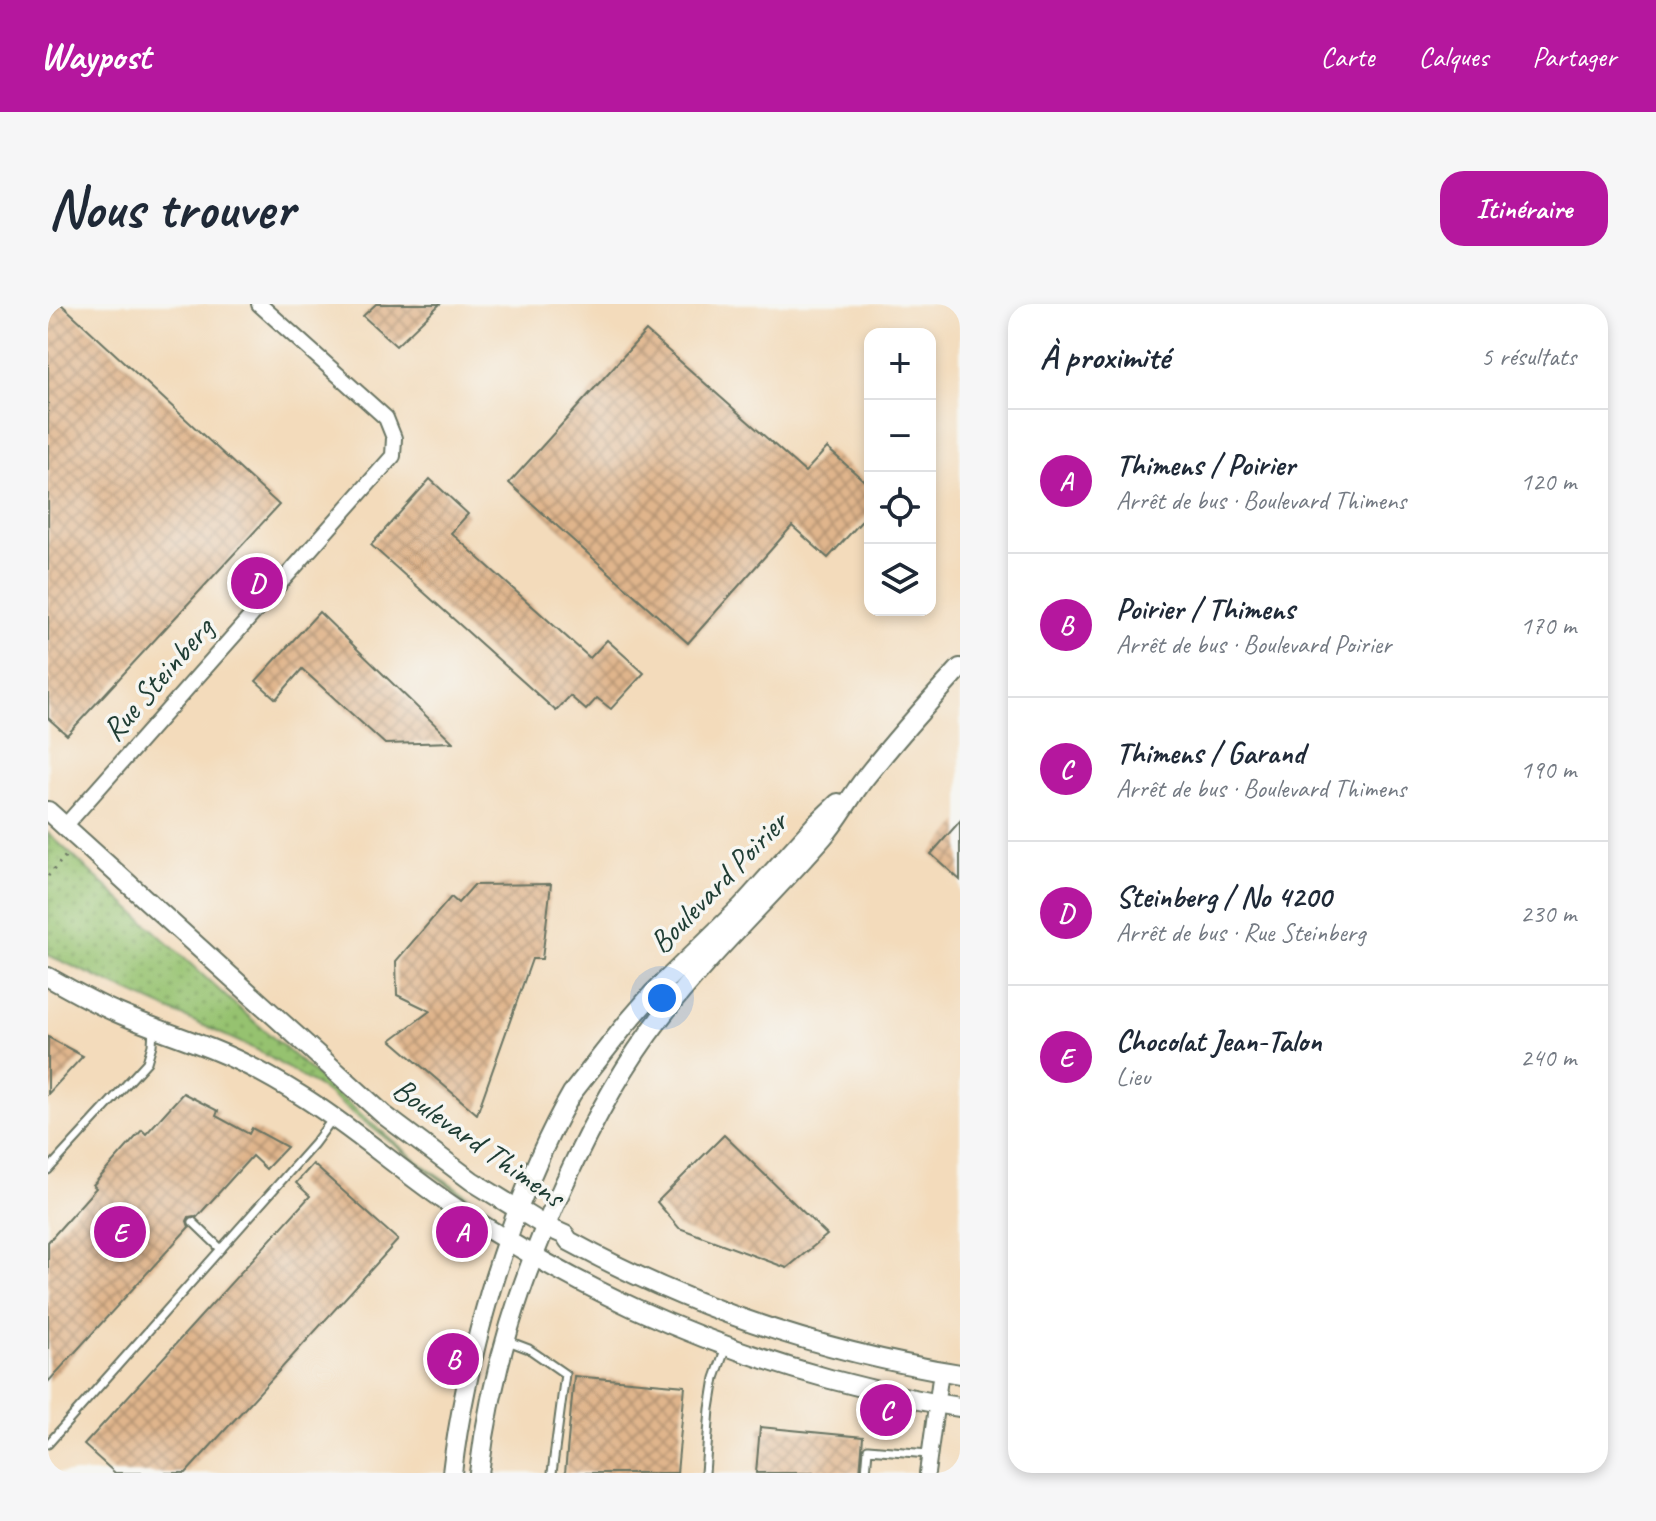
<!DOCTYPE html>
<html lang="fr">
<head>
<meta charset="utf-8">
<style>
  :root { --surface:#fff; --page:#f6f6f7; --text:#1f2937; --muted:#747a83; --line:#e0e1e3; --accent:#b5179e }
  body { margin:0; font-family:Caveat,sans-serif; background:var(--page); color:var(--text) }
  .controls { position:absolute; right:24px; top:24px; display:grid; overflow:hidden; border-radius:16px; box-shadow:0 4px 12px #0003 }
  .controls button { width:72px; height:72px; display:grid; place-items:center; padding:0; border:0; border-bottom:2px solid var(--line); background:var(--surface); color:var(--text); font:40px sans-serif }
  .you { position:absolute; left:614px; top:694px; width:28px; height:28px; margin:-20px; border:6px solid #fff; border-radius:50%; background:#1a73e8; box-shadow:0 0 0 12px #1a73e833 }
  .badge { display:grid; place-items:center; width:52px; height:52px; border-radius:50%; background:var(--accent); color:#fff; font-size:26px; font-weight:700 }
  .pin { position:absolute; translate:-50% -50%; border:4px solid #fff; box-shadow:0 2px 8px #0006 }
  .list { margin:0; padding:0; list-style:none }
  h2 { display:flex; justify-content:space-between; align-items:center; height:104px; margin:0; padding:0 32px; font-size:34px }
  h2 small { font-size:26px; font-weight:400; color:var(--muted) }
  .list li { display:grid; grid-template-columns:52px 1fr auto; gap:24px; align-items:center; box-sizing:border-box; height:144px; padding:0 32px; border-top:2px solid var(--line) }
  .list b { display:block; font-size:30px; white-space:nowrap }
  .list p { margin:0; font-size:26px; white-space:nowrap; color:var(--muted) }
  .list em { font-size:26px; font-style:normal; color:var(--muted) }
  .icon { flex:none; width:44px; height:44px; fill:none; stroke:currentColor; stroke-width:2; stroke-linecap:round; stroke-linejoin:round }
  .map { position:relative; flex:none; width:912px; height:1169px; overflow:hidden; border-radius:24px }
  header { display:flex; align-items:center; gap:48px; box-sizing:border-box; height:112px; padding:0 40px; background:var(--accent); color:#fff }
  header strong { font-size:38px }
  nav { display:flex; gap:44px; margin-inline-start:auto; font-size:28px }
  .intro { display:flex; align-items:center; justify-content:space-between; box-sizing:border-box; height:192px; padding:0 48px }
  h1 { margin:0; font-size:56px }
  .button { padding:20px 36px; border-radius:24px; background:var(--accent); color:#fff; font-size:28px; font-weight:700 }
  main { display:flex; gap:48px; padding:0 48px }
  aside { flex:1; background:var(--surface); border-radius:24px; box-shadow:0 4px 12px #0003 }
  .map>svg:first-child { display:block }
</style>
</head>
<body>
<header>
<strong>Waypost</strong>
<nav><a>Carte</a><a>Calques</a><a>Partager</a></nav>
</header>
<div class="intro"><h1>Nous trouver</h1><a class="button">Itinéraire</a></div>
<main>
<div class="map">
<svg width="912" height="1169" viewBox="0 0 912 1169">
  <defs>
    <pattern id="grass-dots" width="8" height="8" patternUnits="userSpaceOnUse" patternTransform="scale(2)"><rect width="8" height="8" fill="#96c270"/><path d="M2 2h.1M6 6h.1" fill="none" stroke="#7a9f5d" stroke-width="1.8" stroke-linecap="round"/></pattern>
    <pattern id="building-cross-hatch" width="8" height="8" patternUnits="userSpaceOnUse" patternTransform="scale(2)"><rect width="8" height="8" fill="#e0b58c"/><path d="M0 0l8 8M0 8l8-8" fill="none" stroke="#b59473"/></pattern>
  </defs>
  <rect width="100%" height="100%" fill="#f6f6f2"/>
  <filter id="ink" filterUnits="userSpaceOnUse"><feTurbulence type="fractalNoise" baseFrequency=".0125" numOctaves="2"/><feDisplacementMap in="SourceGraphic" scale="16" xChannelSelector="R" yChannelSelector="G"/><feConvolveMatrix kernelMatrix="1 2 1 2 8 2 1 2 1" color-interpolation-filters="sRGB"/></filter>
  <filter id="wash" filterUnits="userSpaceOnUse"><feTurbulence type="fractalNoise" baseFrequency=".006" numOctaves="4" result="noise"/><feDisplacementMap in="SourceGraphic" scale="32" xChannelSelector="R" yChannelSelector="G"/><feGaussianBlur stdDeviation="1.8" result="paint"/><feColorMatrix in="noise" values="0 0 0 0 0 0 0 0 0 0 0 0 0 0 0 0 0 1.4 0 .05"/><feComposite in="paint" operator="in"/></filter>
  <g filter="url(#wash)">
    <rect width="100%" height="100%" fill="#f3dbbb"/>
    <!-- grass -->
    <polygon fill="url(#grass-dots)" stroke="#5a8052" stroke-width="2" points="0,529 184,698 314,811 373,860 438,904 437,907 375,863 274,785 209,746 0,651"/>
    <g id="blocks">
      <!-- building -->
      <g fill="url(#building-cross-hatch)">
        <polygon points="0,0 13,0 231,201 19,431 0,414"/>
        <polygon points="328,0 392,0 348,42 315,12"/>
        <polygon points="598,27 757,168 779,144 822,182 822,208 780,254 744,222 640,339 461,179"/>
        <polygon points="382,175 420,210 403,229 542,354 559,336 596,369 563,405 549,394 538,406 522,392 508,407 323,241"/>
        <polygon points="271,308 405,438 337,440 254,365 228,395 208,377"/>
        <polygon points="912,517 912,576 883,550"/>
        <polygon points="503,580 494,655 484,655 429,810 343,736 382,707 349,691 348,657 403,593 410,599 426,581"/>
        <polygon points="0,733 35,752 0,790"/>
        <polygon points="135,789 170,807 168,812 201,830 204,824 239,843 218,865 204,852 149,913 146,912 141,913 139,917 141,923 0,1078 0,938 48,884 45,881 94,826 98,830"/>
        <polygon points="676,831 779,931 739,964 631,924 609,898"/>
        <polygon points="265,860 350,936 138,1169 67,1169 36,1141 262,892 248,879"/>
        <polygon points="526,1072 637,1082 629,1169 517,1169"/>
        <polygon points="712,1123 815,1133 812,1169 708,1169"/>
      </g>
    </g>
  </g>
  <g filter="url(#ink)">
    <use href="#blocks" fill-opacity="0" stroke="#697463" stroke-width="2"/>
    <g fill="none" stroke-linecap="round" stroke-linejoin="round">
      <defs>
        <g id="lane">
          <polyline points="0,866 99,758 104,741 105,725"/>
          <polyline points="145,918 173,945"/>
          <polyline points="460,1037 481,1045 517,1070 504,1169"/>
          <polyline points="0,1140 266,840 286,813"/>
          <polyline points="657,1169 662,1105 667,1074 678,1043"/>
          <polyline points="818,1169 820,1145 880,1150"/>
        </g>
        <g id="street">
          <polyline points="17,522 345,152 346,134 338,114 211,0"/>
          <polyline points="879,1169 893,1067"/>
        </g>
        <g id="secondary">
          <path d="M 0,507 L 336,811 L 424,877 L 497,922 L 517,931 L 521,937 C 643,1004 775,1048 912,1070"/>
          <path d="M 0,673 C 23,686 46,699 70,709 C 102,723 134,733 166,746 C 196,758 225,774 252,791 C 307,825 355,869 409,905 C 529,983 643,1037 782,1075 C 825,1086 868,1097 912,1103"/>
          <path d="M 404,1169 C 411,1107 425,1047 442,988 C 463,919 488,851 524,789 L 579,719 L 606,688 L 693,603 L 766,522 L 790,499"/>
          <path d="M 431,1169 C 443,1066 473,974 516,880 C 543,821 573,764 613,713 C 662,649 722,594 775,533 C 791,515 802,493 817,474 C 847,436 879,400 912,364"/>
        </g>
      </defs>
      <!-- lane casing -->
      <use href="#lane" stroke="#697463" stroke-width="11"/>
      <!-- street casing -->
      <use href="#street" stroke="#697463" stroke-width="18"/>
      <!-- secondary casing -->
      <use href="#secondary" stroke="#697463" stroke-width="22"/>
      <!-- path -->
      <polyline stroke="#697463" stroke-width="3" stroke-dasharray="2 6" stroke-linecap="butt" points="0,572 21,548"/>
      <!-- lane -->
      <use href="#lane" stroke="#fff" stroke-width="7"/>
      <!-- street -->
      <use href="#street" stroke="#fff" stroke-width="14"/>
      <!-- secondary -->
      <use href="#secondary" stroke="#fff" stroke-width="18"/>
    </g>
  </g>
  <g text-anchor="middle" stroke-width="7" stroke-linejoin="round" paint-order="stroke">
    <!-- street labels -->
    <g font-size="32" fill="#1f3d34" stroke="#f6f6f2">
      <text transform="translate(109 375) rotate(-49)" y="11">Rue Steinberg</text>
      <text transform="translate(670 578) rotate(-46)" y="11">Boulevard Poirier</text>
      <text transform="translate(431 838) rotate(35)" y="11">Boulevard Thimens</text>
    </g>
  </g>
</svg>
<div class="controls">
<button>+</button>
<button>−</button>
<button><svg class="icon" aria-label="locate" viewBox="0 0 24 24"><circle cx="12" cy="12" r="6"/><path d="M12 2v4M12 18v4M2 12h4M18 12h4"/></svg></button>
<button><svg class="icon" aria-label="layers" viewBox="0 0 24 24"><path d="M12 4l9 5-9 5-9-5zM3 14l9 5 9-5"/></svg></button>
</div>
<div class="you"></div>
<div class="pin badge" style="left:414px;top:928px">A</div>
<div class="pin badge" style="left:405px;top:1055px">B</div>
<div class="pin badge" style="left:838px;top:1106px">C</div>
<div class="pin badge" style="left:209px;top:279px">D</div>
<div class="pin badge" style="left:72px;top:928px">E</div>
</div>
<aside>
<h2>À proximité<small>5 résultats</small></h2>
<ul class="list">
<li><span class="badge">A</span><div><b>Thimens / Poirier</b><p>Arrêt de bus · Boulevard Thimens</p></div><em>120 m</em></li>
<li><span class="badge">B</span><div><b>Poirier / Thimens</b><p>Arrêt de bus · Boulevard Poirier</p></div><em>170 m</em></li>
<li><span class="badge">C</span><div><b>Thimens / Garand</b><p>Arrêt de bus · Boulevard Thimens</p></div><em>190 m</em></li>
<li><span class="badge">D</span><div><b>Steinberg / No 4200</b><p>Arrêt de bus · Rue Steinberg</p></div><em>230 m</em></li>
<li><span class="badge">E</span><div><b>Chocolat Jean-Talon</b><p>Lieu</p></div><em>240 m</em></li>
</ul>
</aside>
</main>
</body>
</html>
